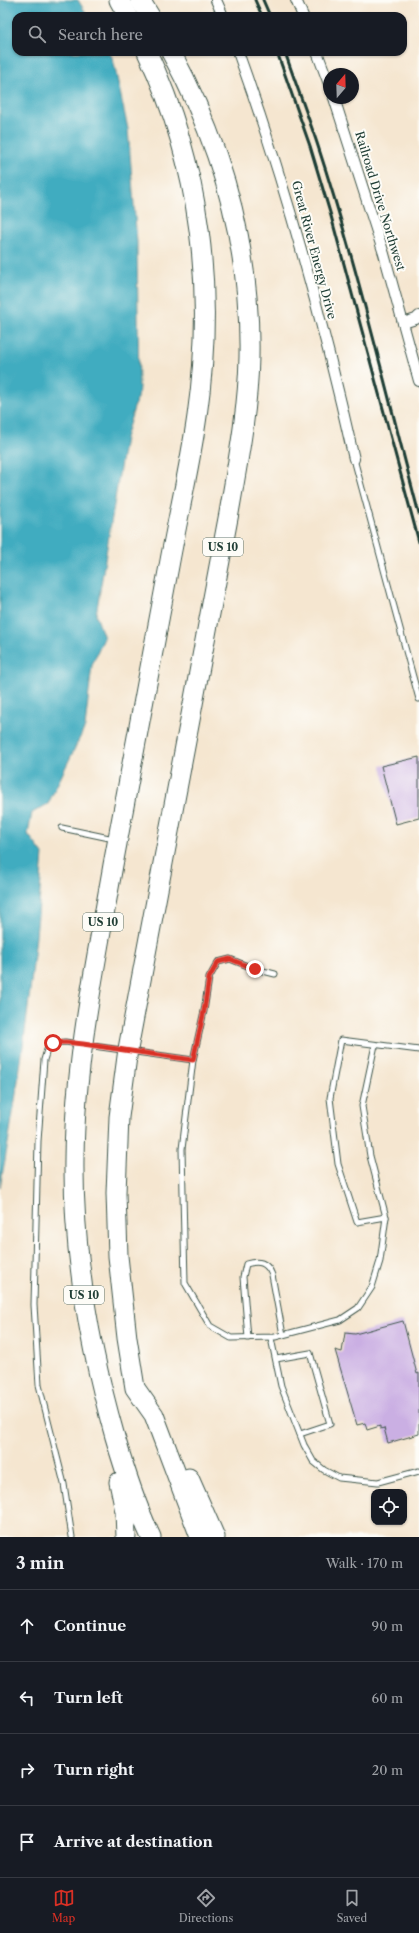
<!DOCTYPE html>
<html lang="en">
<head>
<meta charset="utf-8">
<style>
  :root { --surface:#171b24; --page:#242831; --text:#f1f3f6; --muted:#9ea1a6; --line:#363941; --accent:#d93025 }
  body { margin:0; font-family:"Libre Caslon Text",serif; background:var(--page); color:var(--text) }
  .controls { position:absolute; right:12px; bottom:12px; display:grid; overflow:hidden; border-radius:8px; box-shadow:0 1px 3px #0004 }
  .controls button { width:36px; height:36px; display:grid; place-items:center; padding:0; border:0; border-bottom:1px solid var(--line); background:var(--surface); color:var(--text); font:20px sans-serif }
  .compass { position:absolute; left:323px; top:68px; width:36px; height:36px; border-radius:50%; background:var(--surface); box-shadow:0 1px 3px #0004; rotate:19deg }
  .stop { position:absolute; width:12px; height:12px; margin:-9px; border:3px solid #d93025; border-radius:50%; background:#fff }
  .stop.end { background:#d93025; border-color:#fff; box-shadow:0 1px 4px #0008 }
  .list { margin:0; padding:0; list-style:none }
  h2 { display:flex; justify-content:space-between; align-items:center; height:52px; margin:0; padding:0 16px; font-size:17px }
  h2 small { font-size:13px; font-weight:400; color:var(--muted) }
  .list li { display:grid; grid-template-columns:26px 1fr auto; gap:12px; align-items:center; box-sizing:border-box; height:72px; padding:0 16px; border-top:1px solid var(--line) }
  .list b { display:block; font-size:15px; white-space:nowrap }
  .list em { font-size:13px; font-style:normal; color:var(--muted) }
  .icon { flex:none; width:22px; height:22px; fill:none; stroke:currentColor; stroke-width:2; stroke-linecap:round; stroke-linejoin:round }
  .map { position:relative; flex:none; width:419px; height:1537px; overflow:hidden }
  .search { position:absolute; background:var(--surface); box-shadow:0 1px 3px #0004; left:12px; right:12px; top:12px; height:44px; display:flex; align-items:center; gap:10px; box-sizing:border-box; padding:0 14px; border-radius:12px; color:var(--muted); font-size:15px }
  .sheet { height:340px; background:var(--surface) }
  nav { display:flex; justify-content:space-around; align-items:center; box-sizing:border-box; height:56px; border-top:1px solid var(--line); background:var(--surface); font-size:11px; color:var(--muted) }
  nav a { display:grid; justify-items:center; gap:2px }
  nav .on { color:var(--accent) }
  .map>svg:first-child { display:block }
</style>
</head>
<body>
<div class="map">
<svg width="419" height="1537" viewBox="0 0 419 1537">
  <rect width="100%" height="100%" fill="#fdfcf7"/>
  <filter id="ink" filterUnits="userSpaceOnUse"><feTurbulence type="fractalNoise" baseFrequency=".025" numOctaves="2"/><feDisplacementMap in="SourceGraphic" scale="8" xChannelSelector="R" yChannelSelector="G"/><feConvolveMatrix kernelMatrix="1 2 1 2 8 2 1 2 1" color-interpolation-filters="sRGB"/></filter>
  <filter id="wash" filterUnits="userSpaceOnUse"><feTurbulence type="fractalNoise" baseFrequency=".012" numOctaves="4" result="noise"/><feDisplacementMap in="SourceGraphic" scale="16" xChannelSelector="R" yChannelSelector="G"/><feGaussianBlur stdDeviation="0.9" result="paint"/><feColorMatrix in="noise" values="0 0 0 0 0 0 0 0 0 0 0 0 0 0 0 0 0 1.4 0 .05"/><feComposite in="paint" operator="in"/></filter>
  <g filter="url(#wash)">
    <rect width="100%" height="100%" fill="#f5e6d0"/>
    <!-- water -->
    <path fill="#41acc0" stroke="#30747a" d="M 0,0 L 78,0 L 88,16 L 16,16 L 16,52 L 109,52 L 113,59 L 128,129 L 137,242 L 139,391 L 125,438 L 96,615 L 104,638 L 92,665 L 85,727 L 48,804 L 32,813 L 28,834 L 43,854 C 35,966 21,1077 0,1187 Z"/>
    <g id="blocks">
      <!-- building -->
      <g fill="#caafe3">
        <polygon points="419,757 419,818 396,824 381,766"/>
        <polygon points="403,1321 417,1374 419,1373 419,1434 388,1443 384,1428 380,1429 380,1426 367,1430 365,1423 357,1425 335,1350 342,1352 345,1333 355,1334"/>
      </g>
    </g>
  </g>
  <g filter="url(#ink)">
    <use href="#blocks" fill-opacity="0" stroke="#3f564b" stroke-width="1"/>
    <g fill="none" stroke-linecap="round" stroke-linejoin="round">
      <defs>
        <g id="lane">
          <polyline points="354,459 419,699"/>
          <polyline points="62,828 114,839"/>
          <polyline points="275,974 255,969 230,959 218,962 209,978 204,1011 193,1060 182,1149 185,1283 210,1326 231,1338 275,1337 340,1320 358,1308 372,1287 380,1261 386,1217 357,1222 338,1164 330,1098 341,1040 419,1050"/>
          <polyline points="375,1045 362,1106 370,1156 386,1217"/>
          <path d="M 248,1338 L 243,1277 L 246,1264 C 259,1260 267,1262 272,1275 L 283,1335"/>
          <polyline points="271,1338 281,1386 304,1445 313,1461 324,1470 339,1478 378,1482 419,1471"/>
          <polyline points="276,1359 310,1353 330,1424 300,1434"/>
          <polyline points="72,1537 64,1484 39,1385 34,1305 38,1141 44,1060 47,1050 53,1043 65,1042 193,1060"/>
        </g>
        <g id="street">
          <polyline points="216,0 223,16"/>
          <polyline points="296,0 303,16"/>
          <path d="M 238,52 C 286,185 323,321 354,459"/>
          <polyline points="317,52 329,84"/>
          <polyline points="334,98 384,254 419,381"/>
          <polyline points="403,323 416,319 419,316"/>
        </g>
        <g id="highway">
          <polyline points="119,0 128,16"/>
          <polyline points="140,0 150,16"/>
          <path d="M 147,52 C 201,166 215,291 197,416 C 190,466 178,516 169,566 C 151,666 131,765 113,865 C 96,963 75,1059 74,1159 C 73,1253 89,1346 115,1437 C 125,1471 136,1505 151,1537"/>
          <path d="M 171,52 C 222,146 251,249 249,357 C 248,410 238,461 229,513 L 128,1049 L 119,1117 L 116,1193 L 118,1256 L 127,1338 L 135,1388 L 154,1415 L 200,1537"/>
          <polyline points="189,1478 215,1537"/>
          <polyline points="119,1482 125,1511 126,1537"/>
        </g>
      </defs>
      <!-- lane casing -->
      <use href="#lane" stroke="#3f564b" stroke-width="7"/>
      <!-- street casing -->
      <use href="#street" stroke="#3f564b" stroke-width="12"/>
      <!-- highway casing -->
      <use href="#highway" stroke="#3f564b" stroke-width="21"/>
      <!-- lane -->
      <use href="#lane" stroke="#fff" stroke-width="5"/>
      <!-- street -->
      <use href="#street" stroke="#fff" stroke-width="10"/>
      <!-- highway -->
      <use href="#highway" stroke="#fff" stroke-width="19"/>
      <!-- rail -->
      <g stroke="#1f3d34" stroke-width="3">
        <polyline points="255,0 262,16"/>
        <polyline points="263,0 270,16"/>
        <polyline points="277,52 310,146 331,216 419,542"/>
        <path d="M 285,52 C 295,82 307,113 317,143 C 357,265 386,390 419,514"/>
      </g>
    </g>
  </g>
  <g fill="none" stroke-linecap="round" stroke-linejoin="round" filter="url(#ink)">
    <!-- route -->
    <polyline stroke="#d93025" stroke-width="5" points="53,1043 65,1042 83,1044 193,1060 204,1011 209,978 218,962 230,959 255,969"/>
  </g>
  <g text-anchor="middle" stroke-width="4" stroke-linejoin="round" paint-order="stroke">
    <!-- shield labels -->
    <g fill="#fdfcf7" stroke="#62766e" stroke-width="1">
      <rect x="203" y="538" width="40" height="18" rx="3"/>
      <rect x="83" y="913" width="40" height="18" rx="3"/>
      <rect x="64" y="1286" width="40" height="18" rx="3"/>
    </g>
    <g font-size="11" font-weight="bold" fill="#1f3d34">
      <text x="223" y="551">US 10</text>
      <text x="103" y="926">US 10</text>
      <text x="84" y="1299">US 10</text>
    </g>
    <!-- street labels -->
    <g font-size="12" fill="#1f3d34" stroke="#fdfcf7">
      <text transform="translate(380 201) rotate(73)" y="4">Railroad Drive Northwest</text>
      <text transform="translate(314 250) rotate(75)" y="4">Great River Energy Drive</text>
    </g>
  </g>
</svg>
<div class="controls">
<button><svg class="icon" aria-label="locate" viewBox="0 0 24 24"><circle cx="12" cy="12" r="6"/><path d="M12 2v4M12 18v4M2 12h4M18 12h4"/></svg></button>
</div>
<svg class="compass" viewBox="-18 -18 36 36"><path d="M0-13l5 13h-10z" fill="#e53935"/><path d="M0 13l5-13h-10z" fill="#9ea1a6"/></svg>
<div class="stop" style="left:53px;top:1043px"></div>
<div class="stop end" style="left:255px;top:969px"></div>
<div class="search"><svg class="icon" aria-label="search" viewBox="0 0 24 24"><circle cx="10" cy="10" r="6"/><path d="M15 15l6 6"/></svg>Search here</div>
</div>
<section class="sheet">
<h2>3 min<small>Walk · 170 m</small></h2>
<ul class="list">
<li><svg class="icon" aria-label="ahead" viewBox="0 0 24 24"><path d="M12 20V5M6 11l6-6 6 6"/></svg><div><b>Continue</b></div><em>90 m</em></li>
<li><svg class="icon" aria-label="left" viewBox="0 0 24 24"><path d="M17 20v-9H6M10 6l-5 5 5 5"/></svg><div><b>Turn left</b></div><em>60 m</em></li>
<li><svg class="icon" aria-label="right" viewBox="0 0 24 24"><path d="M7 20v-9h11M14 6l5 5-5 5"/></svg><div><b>Turn right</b></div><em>20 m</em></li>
<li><svg class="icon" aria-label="arrive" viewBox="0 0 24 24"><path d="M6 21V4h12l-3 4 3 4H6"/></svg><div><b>Arrive at destination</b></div></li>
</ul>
</section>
<nav>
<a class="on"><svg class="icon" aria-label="map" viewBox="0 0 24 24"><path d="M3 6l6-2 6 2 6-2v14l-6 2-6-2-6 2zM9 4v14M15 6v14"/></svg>Map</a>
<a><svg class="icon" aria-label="directions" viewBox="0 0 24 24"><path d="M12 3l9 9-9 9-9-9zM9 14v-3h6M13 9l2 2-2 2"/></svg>Directions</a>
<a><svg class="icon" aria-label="saved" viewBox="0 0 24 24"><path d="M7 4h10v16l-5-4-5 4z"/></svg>Saved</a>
</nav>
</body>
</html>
